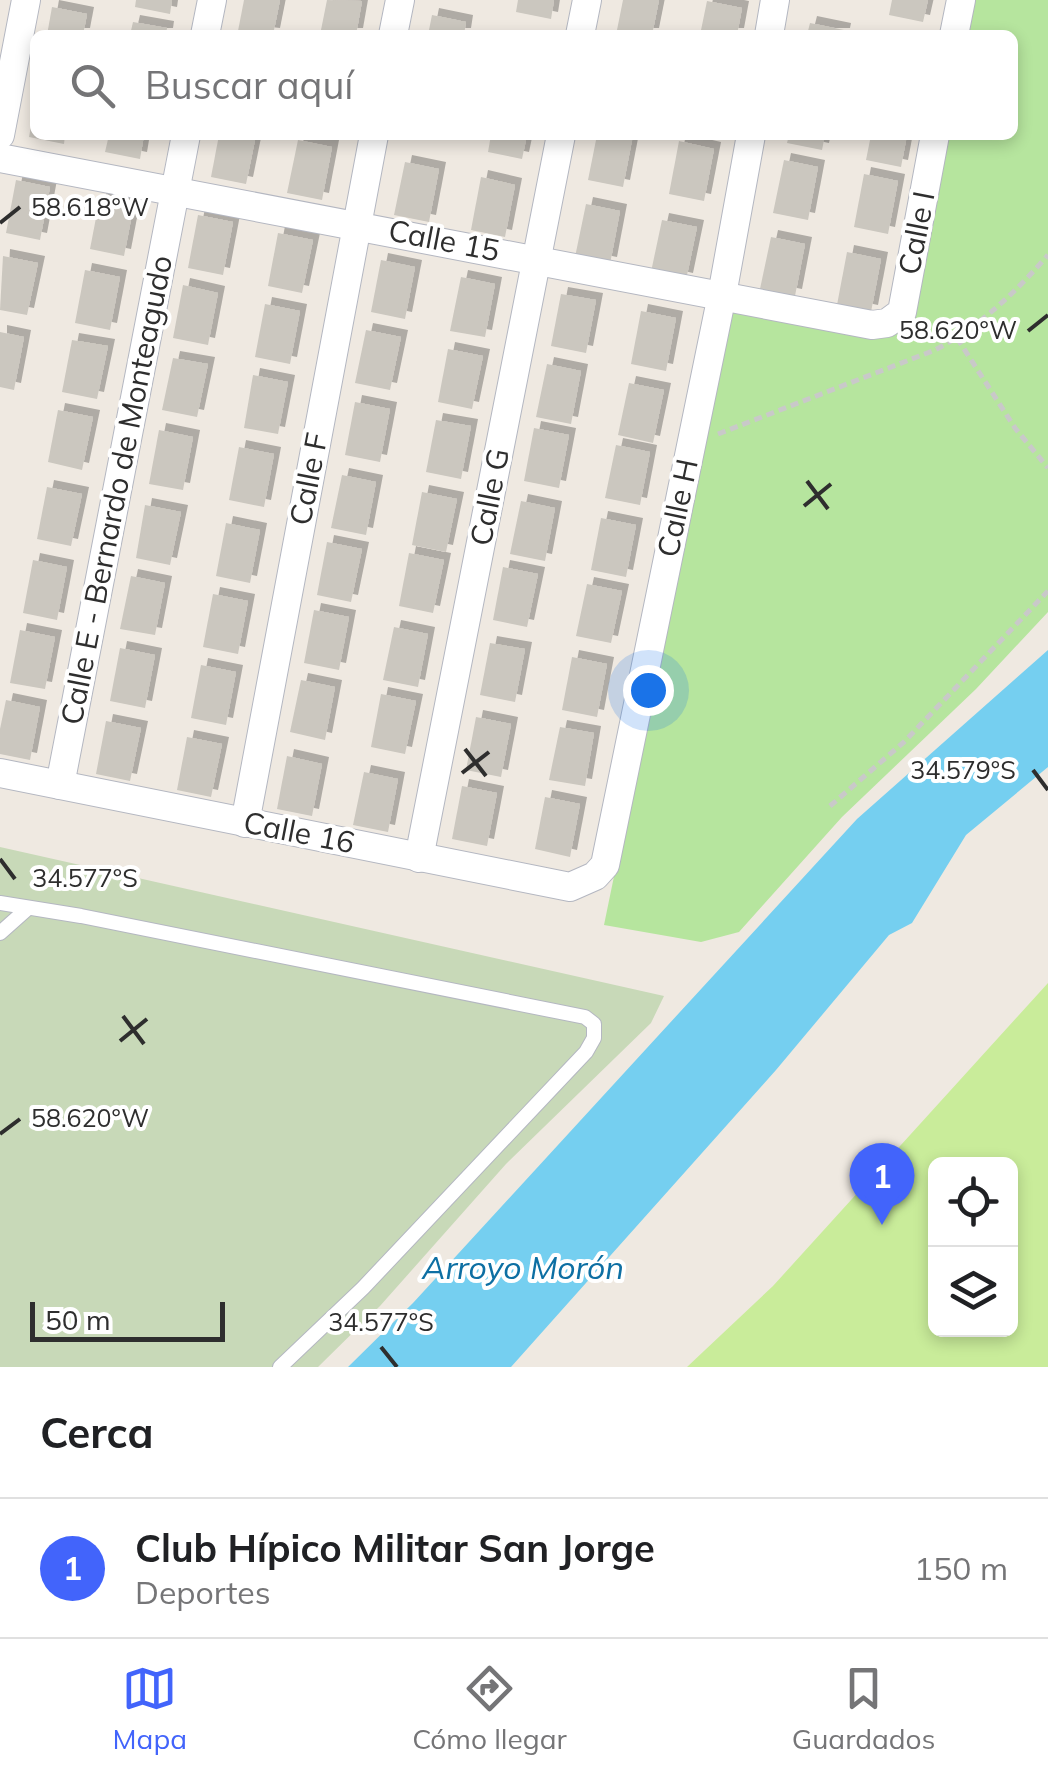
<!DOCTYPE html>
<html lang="es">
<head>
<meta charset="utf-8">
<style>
  :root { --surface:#fff; --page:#f6f6f6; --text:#202124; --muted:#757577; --line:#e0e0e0; --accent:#4264fb }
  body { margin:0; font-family:Mulish,sans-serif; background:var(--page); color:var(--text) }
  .controls { position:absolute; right:30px; bottom:30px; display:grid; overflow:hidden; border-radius:15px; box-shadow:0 5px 15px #0003 }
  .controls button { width:90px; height:90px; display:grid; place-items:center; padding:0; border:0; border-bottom:2px solid var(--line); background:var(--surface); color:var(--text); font:50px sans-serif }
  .scale { position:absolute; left:30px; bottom:25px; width:195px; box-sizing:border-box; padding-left:10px; border:5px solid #2e2e2e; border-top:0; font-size:28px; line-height:35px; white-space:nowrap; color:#2e2e2e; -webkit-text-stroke:8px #fff; paint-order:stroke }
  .you { position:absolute; left:648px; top:690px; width:35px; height:35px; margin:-25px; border:8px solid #fff; border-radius:50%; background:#1a73e8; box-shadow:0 0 0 15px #1a73e833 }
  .badge { display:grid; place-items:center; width:65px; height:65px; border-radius:50%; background:var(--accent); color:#fff; font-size:32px; font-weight:700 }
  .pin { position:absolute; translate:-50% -82px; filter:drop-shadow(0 2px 5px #0008) }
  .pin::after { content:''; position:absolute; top:52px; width:35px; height:30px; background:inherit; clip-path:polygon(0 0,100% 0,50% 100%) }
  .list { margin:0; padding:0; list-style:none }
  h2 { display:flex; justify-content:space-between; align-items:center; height:130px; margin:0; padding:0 40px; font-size:42px }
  h2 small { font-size:32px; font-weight:400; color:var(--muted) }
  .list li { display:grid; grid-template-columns:65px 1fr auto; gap:30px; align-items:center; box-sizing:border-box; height:140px; padding:0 40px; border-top:2px solid var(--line) }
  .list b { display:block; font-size:38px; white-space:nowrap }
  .list p { margin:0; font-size:32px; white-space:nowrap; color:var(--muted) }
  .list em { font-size:32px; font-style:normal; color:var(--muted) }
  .icon { flex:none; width:55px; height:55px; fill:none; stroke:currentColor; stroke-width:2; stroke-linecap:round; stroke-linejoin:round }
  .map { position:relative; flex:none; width:1048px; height:1367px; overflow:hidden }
  .search { position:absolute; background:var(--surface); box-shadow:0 5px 15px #0003; left:30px; right:30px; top:30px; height:110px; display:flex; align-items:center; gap:25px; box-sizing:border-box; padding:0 35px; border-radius:15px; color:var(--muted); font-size:38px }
  .sheet { height:270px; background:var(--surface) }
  nav { display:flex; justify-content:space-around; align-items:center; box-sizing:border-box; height:140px; border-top:2px solid var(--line); background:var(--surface); font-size:28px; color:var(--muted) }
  nav a { display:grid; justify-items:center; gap:5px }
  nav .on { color:var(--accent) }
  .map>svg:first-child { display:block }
</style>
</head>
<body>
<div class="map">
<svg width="1048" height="1367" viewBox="0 0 1048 1367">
  <defs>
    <filter id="shadow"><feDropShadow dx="7" dy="-7" stdDeviation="0" flood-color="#0004"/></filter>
  </defs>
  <rect width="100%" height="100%" fill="#efe9e1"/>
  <!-- green -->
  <polygon fill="#b6e59e" points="973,0 1048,0 1048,612 976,689 842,817 739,932 701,942 604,925 731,307 885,336 945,135 1013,135 1013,35 966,35"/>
  <!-- cemetery -->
  <polygon fill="#c8d9b8" points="0,847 664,996 651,1023 506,1164 380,1306 318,1367 0,1367"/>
  <!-- pitch -->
  <path fill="#c9ec9a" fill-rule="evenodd" d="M 1048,983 L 1048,1367 L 687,1367 L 773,1286 ZM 936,1164 L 1010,1164 L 1010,1330 L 936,1330 Z"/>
  <!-- water -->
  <polygon fill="#75cff0" points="1048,650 1048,767 966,835 912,923 889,935 776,1070 511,1367 348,1367 413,1303 857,819"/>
  <!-- building -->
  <g fill="#cbc7bf" filter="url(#shadow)">
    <polygon points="136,0 172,0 170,14 135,7"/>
    <polygon points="244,0 280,0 273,35 238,31"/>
    <polygon points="327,0 362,1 356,35 320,35"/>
    <polygon points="518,0 554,0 551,19 516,12"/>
    <polygon points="623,0 659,0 652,35 616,35"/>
    <polygon points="892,0 928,0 923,22 889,15"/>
    <polygon points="707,1 742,8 737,35 700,35"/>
    <polygon points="52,7 87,14 83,35 47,35"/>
    <polygon points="432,15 466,22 464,35 428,35"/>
    <polygon points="133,22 167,28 166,35 130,35"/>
    <polygon points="810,23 844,30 843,35 807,35"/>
    <polygon points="33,115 35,135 65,135 64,144 29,137"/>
    <polygon points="109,135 144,135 140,159 105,152"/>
    <polygon points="219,135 256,135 246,184 211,177"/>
    <polygon points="491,135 527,135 522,159 488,152"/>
    <polygon points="597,135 633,135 623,187 588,180"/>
    <polygon points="789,135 825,135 822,150 787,143"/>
    <polygon points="871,135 907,135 901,167 866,160"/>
    <polygon points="298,140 332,147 322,200 287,193"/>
    <polygon points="679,141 714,149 704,201 669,194"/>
    <polygon points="784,160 818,167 808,220 773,213"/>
    <polygon points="405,162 439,169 429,222 394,215"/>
    <polygon points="864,174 898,181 888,234 854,227"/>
    <polygon points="481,177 515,185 505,237 471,230"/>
    <polygon points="16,180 50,187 40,240 6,233"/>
    <polygon points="100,197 134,204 124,256 90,249"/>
    <polygon points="586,204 620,211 610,264 575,257"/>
    <polygon points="198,215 233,222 223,275 188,268"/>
    <polygon points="662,220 697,227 686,280 651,272"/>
    <polygon points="278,233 313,240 302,293 268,286"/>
    <polygon points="771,237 805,244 795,296 760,289"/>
    <polygon points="847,252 881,259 871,312 837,305"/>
    <polygon points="3,256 38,263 27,315 0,310"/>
    <polygon points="381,260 415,267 405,319 371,312"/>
    <polygon points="85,270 120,277 110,330 75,323"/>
    <polygon points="461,277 495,284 485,337 450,331"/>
    <polygon points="183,285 218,293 208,345 173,338"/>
    <polygon points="561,294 596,300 586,353 551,346"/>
    <polygon points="265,304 300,311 290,364 255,357"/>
    <polygon points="641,311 676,318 666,371 631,364"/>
    <polygon points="366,330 401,337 390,390 355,383"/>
    <polygon points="0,332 24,337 14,390 0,387"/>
    <polygon points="72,340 108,346 97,399 62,392"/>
    <polygon points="448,349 483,356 472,409 438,402"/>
    <polygon points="173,358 208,364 197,417 162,410"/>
    <polygon points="547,364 581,371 571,424 536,417"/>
    <polygon points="253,375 288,382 278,434 244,428"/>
    <polygon points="629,383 664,390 653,443 618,435"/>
    <polygon points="355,402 390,409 380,462 345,455"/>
    <polygon points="58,410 93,417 82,470 48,462"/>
    <polygon points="436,420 471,426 461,479 426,472"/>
    <polygon points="534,428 569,435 559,488 524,481"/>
    <polygon points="159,430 193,437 183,490 149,484"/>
    <polygon points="616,445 650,452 640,505 605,498"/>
    <polygon points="239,447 274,454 264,507 229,500"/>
    <polygon points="342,475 376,482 366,535 331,528"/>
    <polygon points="47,487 82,494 71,546 37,539"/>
    <polygon points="422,492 457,499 446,552 412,545"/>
    <polygon points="521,501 555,508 545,561 510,554"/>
    <polygon points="145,505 181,512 170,565 136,558"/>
    <polygon points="601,518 636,525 626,577 591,570"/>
    <polygon points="226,523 260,530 250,583 216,576"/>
    <polygon points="327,542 362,549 351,602 317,595"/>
    <polygon points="409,553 444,560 433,613 399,606"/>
    <polygon points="33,560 67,567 57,620 23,613"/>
    <polygon points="503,567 538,574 527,627 493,620"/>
    <polygon points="131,576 165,583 155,635 120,629"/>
    <polygon points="587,584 622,591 611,643 576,636"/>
    <polygon points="213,594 248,601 238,654 203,647"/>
    <polygon points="314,610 349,617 339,670 304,663"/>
    <polygon points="394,627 428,634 418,687 383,680"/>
    <polygon points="20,630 55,637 45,689 10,683"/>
    <polygon points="490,643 525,649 515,702 480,695"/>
    <polygon points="120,648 155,655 145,708 110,701"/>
    <polygon points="572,657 607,664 597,717 562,710"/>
    <polygon points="201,665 236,672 226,725 191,718"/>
    <polygon points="301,680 335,687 325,740 290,732"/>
    <polygon points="381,694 416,701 405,754 371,747"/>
    <polygon points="6,700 40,707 30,760 0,754 0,729"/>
    <polygon points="476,717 511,724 501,777 466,770"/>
    <polygon points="106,721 141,728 130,781 96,774"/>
    <polygon points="560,727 594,733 585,786 549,780"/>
    <polygon points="187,737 222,744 211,797 177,790"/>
    <polygon points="287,756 322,764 312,816 277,809"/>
    <polygon points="364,772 398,779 388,832 353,825"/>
    <polygon points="462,786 497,793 487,846 452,839"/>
    <polygon points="545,797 580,804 570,857 535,849"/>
  </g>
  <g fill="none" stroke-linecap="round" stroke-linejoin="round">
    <defs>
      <g id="lane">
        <polyline points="0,903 81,916 585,1017 594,1024 594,1038 586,1052 363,1288 280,1367"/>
        <polyline points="0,933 27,909"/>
      </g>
      <g id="street">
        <polyline points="205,35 212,0"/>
        <polyline points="393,35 400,0"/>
        <polyline points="580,35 587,0"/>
        <polyline points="769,35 775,0"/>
        <polyline points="954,35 961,0"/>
        <polyline points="0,135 26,0"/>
        <polyline points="0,158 872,325 887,323 902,312 935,135"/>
        <polyline points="0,773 570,887 595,876 605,865 722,295 751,135"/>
        <polyline points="60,785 186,135"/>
        <polyline points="245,823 374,135"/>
        <polyline points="419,858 561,135"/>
      </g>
    </defs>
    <!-- lane casing -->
    <use href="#lane" stroke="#b4b7c1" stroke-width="16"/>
    <!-- street casing -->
    <use href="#street" stroke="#b4b7c1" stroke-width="30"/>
    <!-- path -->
    <g stroke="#c9c9c9" stroke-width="5" stroke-dasharray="8 5" stroke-linecap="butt">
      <polyline points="957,338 1015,428 1048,468"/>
      <path d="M 718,434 L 935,350 C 980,326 1015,293 1048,255"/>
      <polyline points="830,806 904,742 1048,591"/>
    </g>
    <!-- lane -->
    <use href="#lane" stroke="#fff" stroke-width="14"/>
    <!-- street -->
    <use href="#street" stroke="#fff" stroke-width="28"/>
  </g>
  <!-- ticks -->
  <path fill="none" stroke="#2e2e2e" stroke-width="4" d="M 0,223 L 20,207M 1028,331 L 1048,315M 807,481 L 828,509M 804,506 L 831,484M 465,749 L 486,776M 1033,770 L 1048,790M 462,773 L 489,752M 0,859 L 15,879M 123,1016 L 144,1044M 120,1041 L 147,1019M 0,1134 L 20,1119M 381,1347 L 397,1367"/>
  <g text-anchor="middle" stroke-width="8" stroke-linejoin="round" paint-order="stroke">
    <!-- street labels -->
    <g font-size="30" fill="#2e2e2e" stroke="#fff">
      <text transform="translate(917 233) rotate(-79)" y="10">Calle I</text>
      <text transform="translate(444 241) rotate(11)" y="10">Calle 15</text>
      <text transform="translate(309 479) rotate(-79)" y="10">Calle F</text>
      <text transform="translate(117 490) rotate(-79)" y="10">Calle E - Bernardo de Monteagudo</text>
      <text transform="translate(490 497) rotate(-79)" y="10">Calle G</text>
      <text transform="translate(678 508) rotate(-78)" y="10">Calle H</text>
      <text transform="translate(299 833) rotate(11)" y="10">Calle 16</text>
    </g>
    <!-- water labels -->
    <g font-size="32" font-style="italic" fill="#0d6fa3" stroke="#fff">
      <text x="523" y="1279">Arroyo Morón</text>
    </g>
  </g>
  <g font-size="25" text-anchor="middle" fill="#2e2e2e" stroke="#fff" stroke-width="8" stroke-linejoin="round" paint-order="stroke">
    <text x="90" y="216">58.618°W</text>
    <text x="958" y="339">58.620°W</text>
    <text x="963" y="779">34.579°S</text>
    <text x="85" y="887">34.577°S</text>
    <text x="90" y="1127">58.620°W</text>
    <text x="381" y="1331">34.577°S</text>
  </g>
</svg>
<div class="controls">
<button><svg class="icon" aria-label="locate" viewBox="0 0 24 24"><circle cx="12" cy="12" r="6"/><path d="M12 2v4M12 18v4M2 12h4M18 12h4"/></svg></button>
<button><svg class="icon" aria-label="layers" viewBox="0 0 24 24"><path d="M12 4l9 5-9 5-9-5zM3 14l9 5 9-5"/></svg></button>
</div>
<div class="scale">50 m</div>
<div class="you"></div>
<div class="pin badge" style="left:882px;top:1225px">1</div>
<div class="search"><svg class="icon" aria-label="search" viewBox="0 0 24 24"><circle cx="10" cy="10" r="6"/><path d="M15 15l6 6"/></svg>Buscar aquí</div>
</div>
<section class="sheet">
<h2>Cerca<small></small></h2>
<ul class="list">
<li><span class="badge">1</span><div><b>Club Hípico Militar San Jorge</b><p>Deportes</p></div><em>150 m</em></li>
</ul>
</section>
<nav>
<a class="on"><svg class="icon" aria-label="map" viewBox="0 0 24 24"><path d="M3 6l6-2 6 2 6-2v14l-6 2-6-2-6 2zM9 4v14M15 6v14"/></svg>Mapa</a>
<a><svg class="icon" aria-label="directions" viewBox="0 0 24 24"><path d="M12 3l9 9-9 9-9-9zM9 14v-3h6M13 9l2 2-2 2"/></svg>Cómo llegar</a>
<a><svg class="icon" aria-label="saved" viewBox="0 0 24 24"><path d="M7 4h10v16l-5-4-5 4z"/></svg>Guardados</a>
</nav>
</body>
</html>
